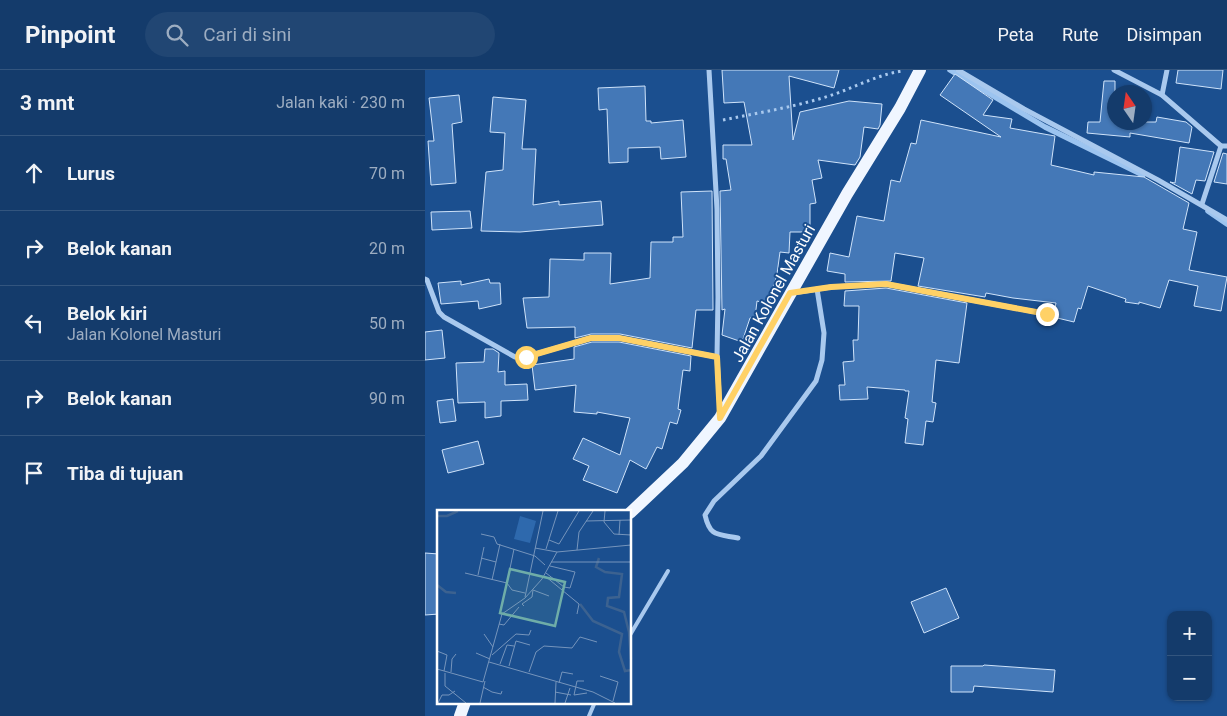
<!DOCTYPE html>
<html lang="id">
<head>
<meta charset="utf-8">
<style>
  :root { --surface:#143b6b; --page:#214673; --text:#f1f3f6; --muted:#9dadc1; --line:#33557e }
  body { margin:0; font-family:Roboto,sans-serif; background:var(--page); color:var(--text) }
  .controls { position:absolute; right:15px; bottom:15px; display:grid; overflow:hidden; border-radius:10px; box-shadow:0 1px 4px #0004 }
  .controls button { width:45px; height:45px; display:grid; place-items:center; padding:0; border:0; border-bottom:1px solid var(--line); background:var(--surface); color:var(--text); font:25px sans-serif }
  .compass { position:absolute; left:682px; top:15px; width:45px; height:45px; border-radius:50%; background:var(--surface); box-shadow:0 1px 4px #0004; rotate:347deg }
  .stop { position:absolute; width:15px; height:15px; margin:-11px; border:4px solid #ffd166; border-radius:50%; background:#fff }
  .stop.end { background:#ffd166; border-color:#fff; box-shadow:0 1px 5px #0008 }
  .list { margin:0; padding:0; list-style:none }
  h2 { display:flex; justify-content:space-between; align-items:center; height:65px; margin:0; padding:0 20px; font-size:21px }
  h2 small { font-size:16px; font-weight:400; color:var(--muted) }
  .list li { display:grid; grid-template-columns:32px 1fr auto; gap:15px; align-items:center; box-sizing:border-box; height:75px; padding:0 20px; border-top:1px solid var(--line) }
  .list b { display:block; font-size:19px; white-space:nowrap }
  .list p { margin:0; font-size:16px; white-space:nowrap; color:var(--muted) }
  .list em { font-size:16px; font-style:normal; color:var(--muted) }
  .icon { flex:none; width:28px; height:28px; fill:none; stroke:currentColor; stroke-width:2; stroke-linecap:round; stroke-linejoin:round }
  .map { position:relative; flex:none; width:802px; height:646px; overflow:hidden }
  header { display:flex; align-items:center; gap:30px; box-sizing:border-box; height:70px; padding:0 25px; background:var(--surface); border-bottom:1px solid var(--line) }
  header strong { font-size:24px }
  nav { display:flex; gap:28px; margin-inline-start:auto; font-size:18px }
  .search { width:350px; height:45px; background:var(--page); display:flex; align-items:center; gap:12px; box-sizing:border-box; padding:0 18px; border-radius:28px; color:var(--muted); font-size:19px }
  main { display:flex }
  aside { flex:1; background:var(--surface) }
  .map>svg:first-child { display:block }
</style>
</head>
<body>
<header>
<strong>Pinpoint</strong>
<div class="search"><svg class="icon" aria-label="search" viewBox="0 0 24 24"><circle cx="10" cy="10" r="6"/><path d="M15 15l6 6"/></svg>Cari di sini</div>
<nav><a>Peta</a><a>Rute</a><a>Disimpan</a></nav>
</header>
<main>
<aside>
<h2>3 mnt<small>Jalan kaki · 230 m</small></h2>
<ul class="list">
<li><svg class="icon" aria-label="ahead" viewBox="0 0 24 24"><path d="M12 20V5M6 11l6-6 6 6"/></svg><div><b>Lurus</b></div><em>70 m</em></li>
<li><svg class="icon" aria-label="right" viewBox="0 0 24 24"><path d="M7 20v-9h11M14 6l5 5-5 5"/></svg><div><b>Belok kanan</b></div><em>20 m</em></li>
<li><svg class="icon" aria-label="left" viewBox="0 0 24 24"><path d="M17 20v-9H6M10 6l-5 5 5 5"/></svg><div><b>Belok kiri</b><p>Jalan Kolonel Masturi</p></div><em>50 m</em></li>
<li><svg class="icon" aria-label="right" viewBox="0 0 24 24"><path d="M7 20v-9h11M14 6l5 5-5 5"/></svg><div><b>Belok kanan</b></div><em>90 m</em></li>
<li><svg class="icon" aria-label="arrive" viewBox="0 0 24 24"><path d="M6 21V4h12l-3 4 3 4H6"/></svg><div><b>Tiba di tujuan</b></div></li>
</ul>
</aside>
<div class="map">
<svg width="802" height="646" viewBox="0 0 802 646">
  <rect width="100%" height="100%" fill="#1b4f8f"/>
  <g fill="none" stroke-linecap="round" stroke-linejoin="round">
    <!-- stream -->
    <g stroke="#9cc4f0" stroke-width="5.5">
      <polyline points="525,0 620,57 718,105"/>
      <polyline points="783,141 802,154"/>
    </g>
  </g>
  <!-- building -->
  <g fill="#4478b7" stroke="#cfe3fa">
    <polygon points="297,0 414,0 409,18 364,6 368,70 375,42 424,31 457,34 455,55 453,59 439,57 435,87 430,95 393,90 397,108 387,110 391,133 385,134 385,162 365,162 364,183 355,182 352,204 344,234 332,231 330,248 325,248 317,272 297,265 300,239 297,240 295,121 306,120 301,89 298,89 298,75 327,75 319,32 299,33"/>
    <polygon points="753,0 798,0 796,19 751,13"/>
    <polygon points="530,4 568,30 558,45 587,49 585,58 630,66 626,95 669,105 669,102 719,107 764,133 758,159 772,162 764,200 802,207 796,241 769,236 773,216 744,210 735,238 714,232 714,234 700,232 701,229 663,216 656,239 653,238 649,252 628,247 631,233 588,228 561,223 560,227 493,216 499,188 470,183 466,211 420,212 420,204 402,201 405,183 424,187 432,146 459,151 466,110 475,112 486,73 491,74 496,50 576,67 515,25"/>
    <polygon points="679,11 690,11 690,52 731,52 732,47 761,52 767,57 764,73 705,63 705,67 662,63 663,52 675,52"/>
    <polygon points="220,16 221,51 226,51 226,53 258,50 261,87 236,89 235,77 203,78 203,92 184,93 182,39 174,40 173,18"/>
    <polygon points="34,25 37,52 27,54 31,113 6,115 3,71 9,71 4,28"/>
    <polygon points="68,27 101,30 97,79 111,79 108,135 134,131 134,135 176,131 178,155 95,162 56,161 61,102 78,100 80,63 65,62"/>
    <polygon points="755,77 789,82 780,111 771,110 767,124 745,112 750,113"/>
    <polygon points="798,83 802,84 802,114 789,112"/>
    <polygon points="287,121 288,240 271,240 267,278 195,264 166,264 150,268 150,257 102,258 98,228 124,227 125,189 159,190 159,183 186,183 185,214 225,208 226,172 248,172 248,167 258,167 256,122"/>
    <polygon points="45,141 47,158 7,160 6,142"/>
    <polygon points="64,209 65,213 75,213 76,234 54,239 53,231 16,234 13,213 36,211 36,215"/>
    <polygon points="461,218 542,233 534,293 511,290 507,332 511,333 508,352 501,351 498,375 480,373 483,349 480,348 484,321 480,321 480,320 442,317 443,329 415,330 414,315 420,315 418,292 429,291 428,270 433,270 434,236 419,236 420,221"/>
    <polygon points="17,260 20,288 0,290 0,262"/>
    <polygon points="167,272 194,272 266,286 265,301 258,300 253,339 256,340 252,354 245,352 237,379 232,377 221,399 205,390 192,423 158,410 164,396 148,389 158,368 195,385 205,348 172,342 172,344 149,342 151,315 110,320 107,295 149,289 149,277"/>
    <polygon points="60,279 68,279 74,283 73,302 80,301 80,315 102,314 103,330 76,331 76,346 60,348 60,332 33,333 31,293 59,292"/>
    <polygon points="28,329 31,351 15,353 12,331"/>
    <polygon points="53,371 59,394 23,403 17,380"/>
    <polygon points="0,483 14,484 14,544 0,545"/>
    <polygon points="521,518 534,548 499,563 486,532"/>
    <polygon points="559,595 630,600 628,622 549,616 548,622 526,622 526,596 558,596"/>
  </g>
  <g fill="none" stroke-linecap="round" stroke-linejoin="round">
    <!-- path -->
    <path stroke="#a9c9ee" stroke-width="3" stroke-dasharray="2.5 4" stroke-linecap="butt" d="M 298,50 C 333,43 369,37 404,26 C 429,18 451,5 477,1"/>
    <!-- service -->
    <g stroke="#a9c9ee" stroke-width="4">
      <polyline points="205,565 243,501"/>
      <polyline points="164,646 170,632"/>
    </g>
    <!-- minor -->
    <g stroke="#a9c9ee" stroke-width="5">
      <polyline points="284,0 292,139 293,227 292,287 295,342"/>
      <polyline points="533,0 599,39 733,110 802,150"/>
      <polyline points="689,0 737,25 796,76"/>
      <polyline points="737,25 742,0"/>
      <polyline points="777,134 796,76 802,76"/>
      <polyline points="0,209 2,210 14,242 19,247 90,287 101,287 166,268 194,268 292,287"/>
      <polyline points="368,223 406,217 461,214 622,244"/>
      <path d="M 313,468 C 292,464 285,467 280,445 L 289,431 L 336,386 L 391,311 L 397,290 L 399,263 L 392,219"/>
    </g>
    <!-- primary -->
    <g stroke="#f0f6ff" stroke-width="12">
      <polyline points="205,443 258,393 295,348 422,124 475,38 495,0"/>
      <polyline points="35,646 40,632"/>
    </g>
  </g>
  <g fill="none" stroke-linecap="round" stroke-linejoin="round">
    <!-- route -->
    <polyline stroke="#ffd166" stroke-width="6" points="101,287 166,268 194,268 292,287 295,348 365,223 406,217 461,214 622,244"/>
  </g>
  <g text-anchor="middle" stroke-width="4" stroke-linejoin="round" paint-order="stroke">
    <!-- street labels -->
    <g font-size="16" fill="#fff" stroke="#1b4f8f">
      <text transform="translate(348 223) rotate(-61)" y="6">Jalan Kolonel Masturi</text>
    </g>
  </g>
  <!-- overview -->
  <g transform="translate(12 440)">
    <rect width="194" height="194" fill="#1b4f8f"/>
    <path d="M 83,6 L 99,11 L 93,33 L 77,29 Z" fill="#2e69ad"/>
    <path fill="none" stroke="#3c6290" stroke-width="2.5" d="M 0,6 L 10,6 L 21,1M 162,48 L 159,57 L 168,62 L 185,64 L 182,87 L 171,88 L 170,96 L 187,102 L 192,122 L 194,149M 0,75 L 9,82 L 19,83M 143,94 L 156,111 L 185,124 L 182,142 L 188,161 L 194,160"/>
    <path fill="none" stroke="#7695bc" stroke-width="1" d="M 168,1 L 167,12 L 177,24 L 194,25M 149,11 L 194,10M 44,24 L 57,27 L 60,34 L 98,46 L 108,55M 182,25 L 183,10M 112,30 L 122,34 L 142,1M 98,38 L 120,42M 109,39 L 121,1M 140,40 L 142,22 L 156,1M 44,48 L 59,52M 114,52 L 194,52M 113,56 L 138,62 L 133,78 L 127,77 L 124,80M 28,63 L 70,73 L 75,80 L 88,83M 109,63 L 127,77M 41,65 L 47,37M 108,66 L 142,94 L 140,104M 55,70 L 63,34M 70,73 L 77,39M 96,80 L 112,86M 88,87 L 106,1M 87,96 L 85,94 L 95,87 L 96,80M 62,114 L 67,115 L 82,97M 47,124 L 56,137M 0,141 L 10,145 L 7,161M 39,143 L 53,149M 55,145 L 79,124 L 92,125 L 94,120M 52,152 L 156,182 L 178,193M 63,154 L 70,135 L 77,136M 72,156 L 79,131 L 93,135M 0,159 L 46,172 L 65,104 L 88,88 L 105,69 L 120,42 L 194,35M 14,162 L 15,149 L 19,144M 92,162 L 99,142 L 107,136 L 135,138 L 143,127 L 160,132M 8,163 L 8,176 L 29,193M 163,166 L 181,172 L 176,191M 147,171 L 140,171 L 137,185 L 150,183M 122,173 L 125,162 L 136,164M 46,177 L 55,182 L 64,184 L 65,181M 118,182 L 134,185M 1,193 L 5,185 L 12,185 L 18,181M 43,193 L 48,171M 118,193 L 119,172M 128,193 L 133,178"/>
    <path fill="#6fada8" fill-opacity="0.15" stroke="#6fada8" stroke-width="2.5" d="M 73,59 L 128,72 L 118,116 L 63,103 Z"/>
    <rect width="194" height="194" fill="none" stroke="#fff" stroke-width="2.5"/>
  </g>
</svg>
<div class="controls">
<button>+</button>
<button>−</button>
</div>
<svg class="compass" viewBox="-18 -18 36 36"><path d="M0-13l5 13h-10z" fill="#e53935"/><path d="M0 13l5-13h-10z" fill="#9dadc1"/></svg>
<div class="stop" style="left:101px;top:287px"></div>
<div class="stop end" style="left:622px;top:244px"></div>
</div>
</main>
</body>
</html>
